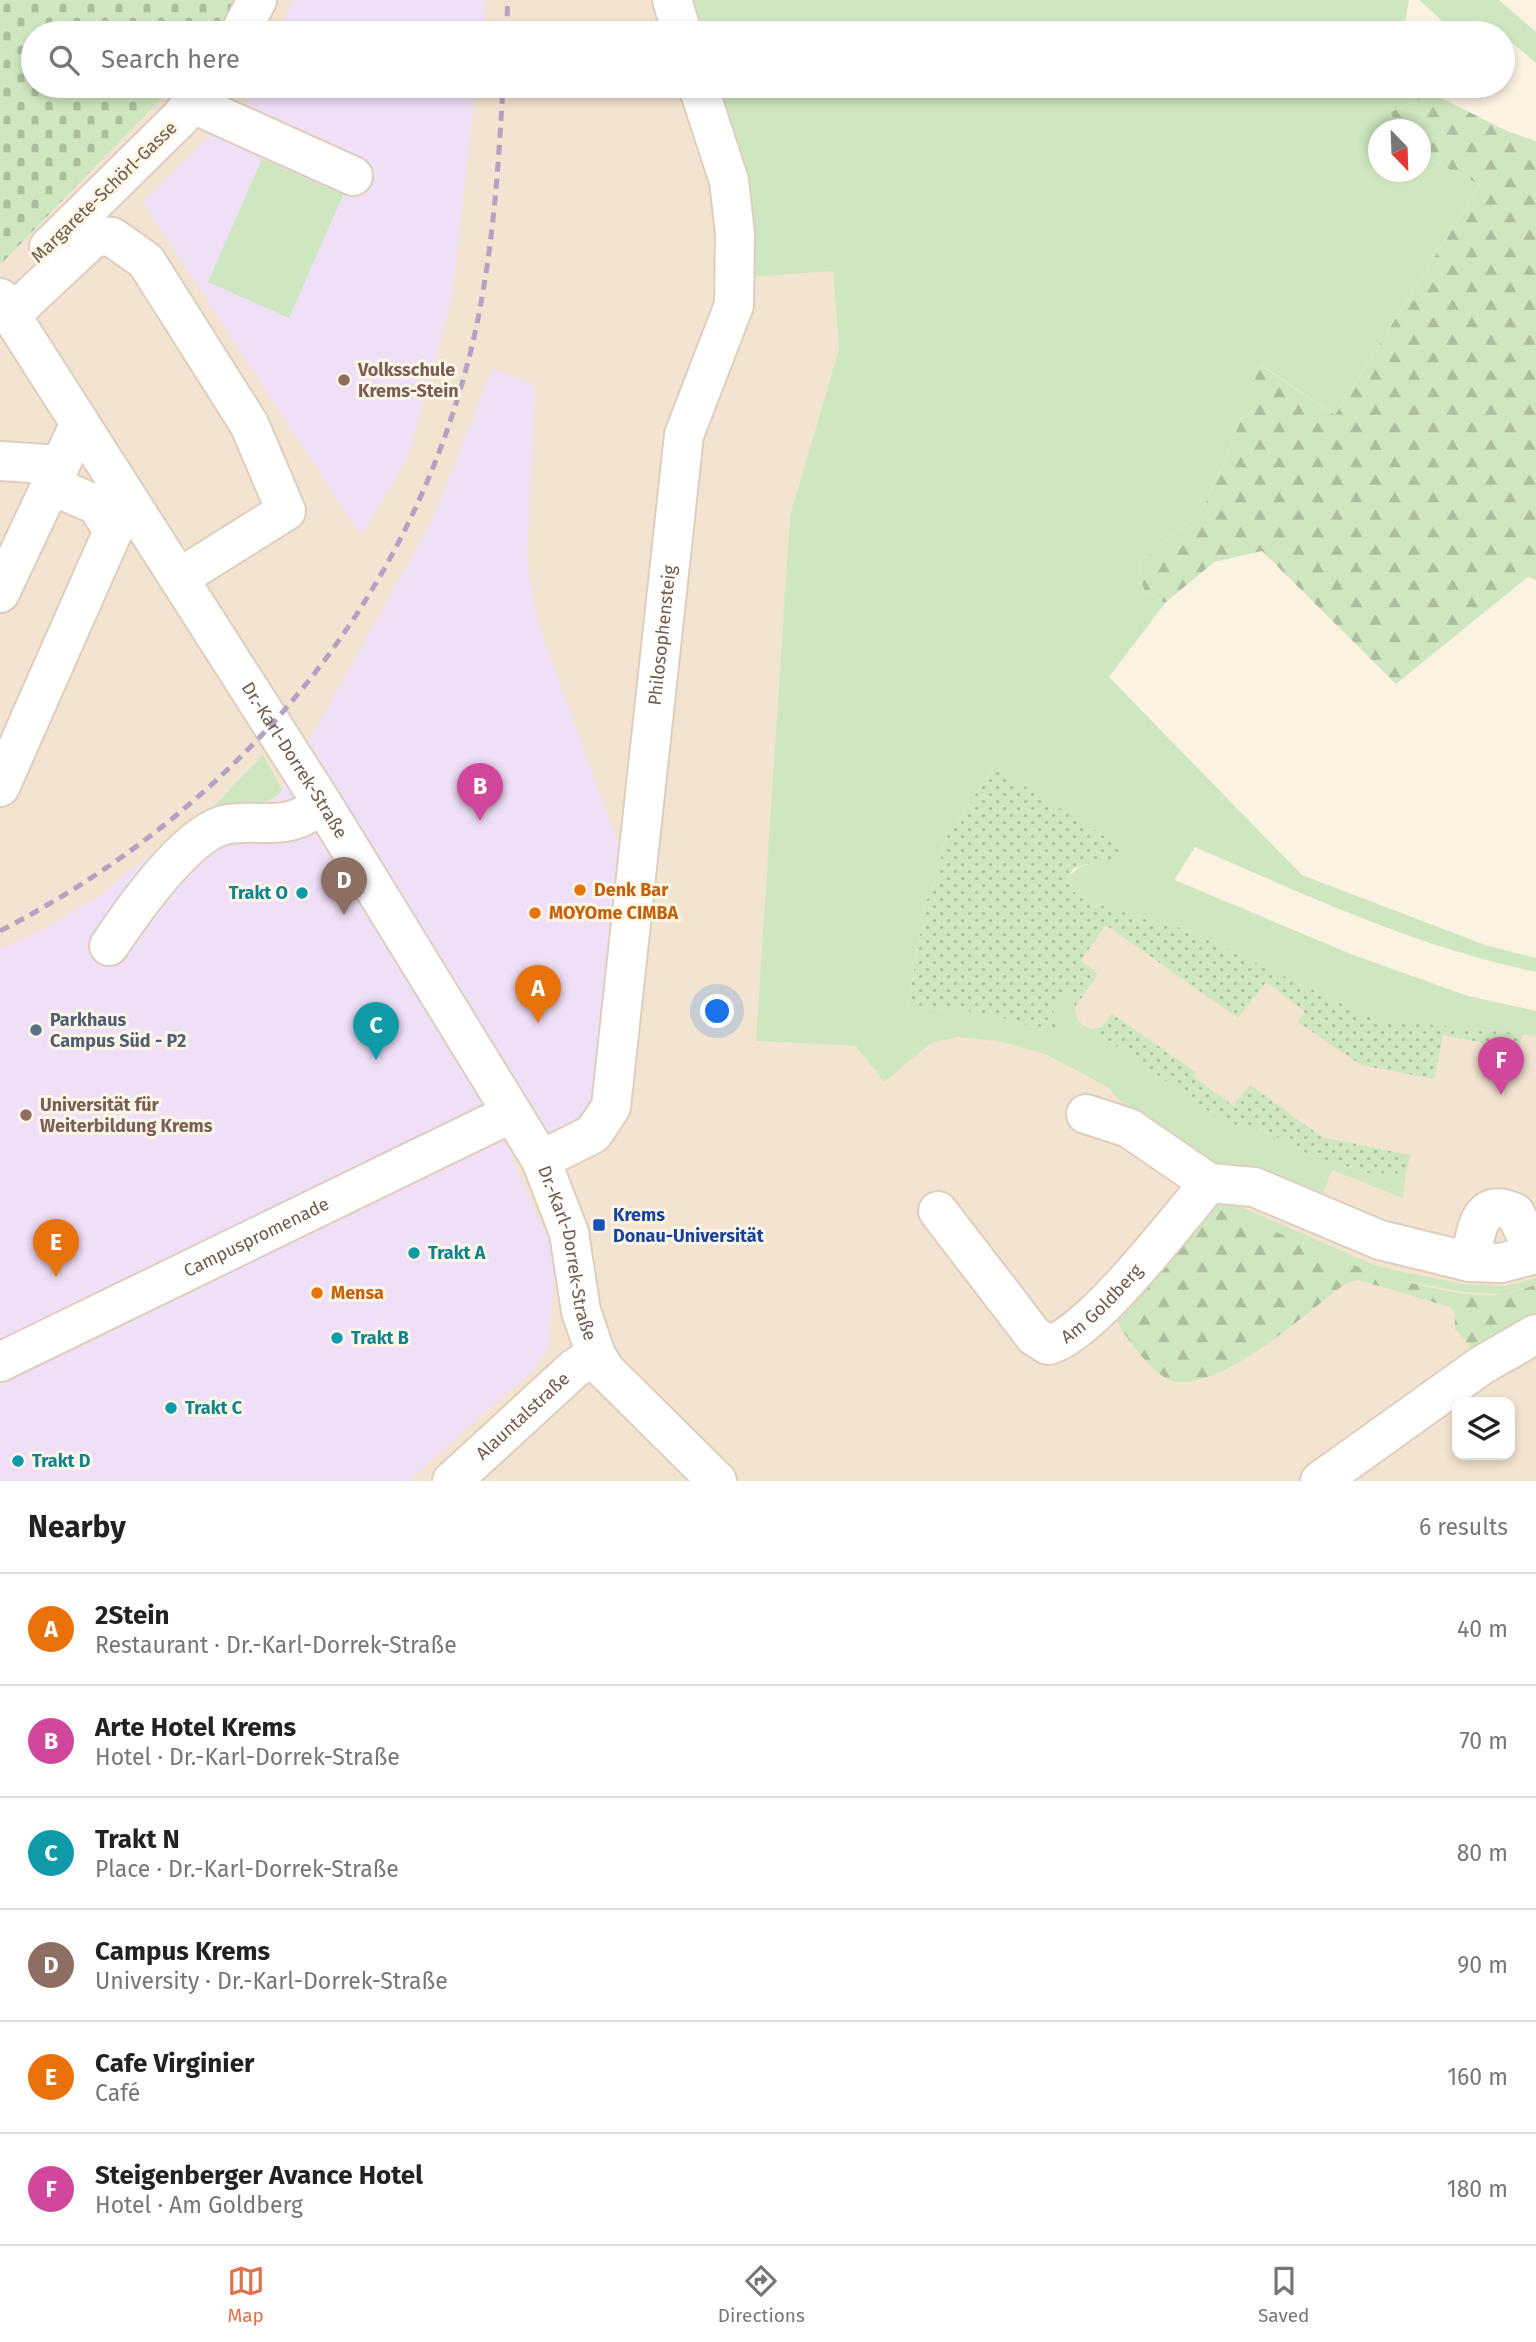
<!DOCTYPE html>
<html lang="en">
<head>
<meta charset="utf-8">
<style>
  :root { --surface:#fff; --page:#f6f6f6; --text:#222; --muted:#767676; --line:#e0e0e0; --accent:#e0724b }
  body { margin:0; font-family:"Fira Sans",sans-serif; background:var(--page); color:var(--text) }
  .controls { position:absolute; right:21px; bottom:21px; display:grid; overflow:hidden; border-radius:14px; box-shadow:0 4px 10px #0003 }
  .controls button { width:63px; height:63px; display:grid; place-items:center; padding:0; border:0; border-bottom:2px solid var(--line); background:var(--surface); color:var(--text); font:35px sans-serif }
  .compass { position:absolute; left:1368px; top:119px; width:63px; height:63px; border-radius:50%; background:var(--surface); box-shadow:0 4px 10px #0003; rotate:157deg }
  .you { position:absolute; left:718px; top:1012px; width:24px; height:24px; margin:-18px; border:5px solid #fff; border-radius:50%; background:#1a73e8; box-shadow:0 0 0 10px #1a73e833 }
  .badge { display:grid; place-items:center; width:46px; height:46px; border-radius:50%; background:var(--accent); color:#fff; font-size:23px; font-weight:700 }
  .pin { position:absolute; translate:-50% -58px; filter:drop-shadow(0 2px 4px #0008) }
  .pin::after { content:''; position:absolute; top:37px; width:24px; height:21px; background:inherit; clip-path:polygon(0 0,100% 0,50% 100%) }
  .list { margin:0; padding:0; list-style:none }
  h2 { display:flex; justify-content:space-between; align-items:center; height:91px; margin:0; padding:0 28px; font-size:30px }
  h2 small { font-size:23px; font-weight:400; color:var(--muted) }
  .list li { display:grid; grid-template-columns:46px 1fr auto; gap:21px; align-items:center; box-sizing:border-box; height:112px; padding:0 28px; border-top:2px solid var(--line) }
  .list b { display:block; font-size:26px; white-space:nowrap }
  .list p { margin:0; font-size:23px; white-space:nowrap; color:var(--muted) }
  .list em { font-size:23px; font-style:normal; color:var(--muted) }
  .icon { flex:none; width:38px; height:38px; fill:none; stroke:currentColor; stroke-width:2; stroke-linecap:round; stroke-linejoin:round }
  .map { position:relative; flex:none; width:1536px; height:1481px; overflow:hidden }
  .search { position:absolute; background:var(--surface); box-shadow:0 4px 10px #0003; left:21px; right:21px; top:21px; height:77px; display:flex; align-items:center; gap:18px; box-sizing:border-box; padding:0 24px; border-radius:38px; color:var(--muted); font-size:26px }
  .sheet { height:763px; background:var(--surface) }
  nav { display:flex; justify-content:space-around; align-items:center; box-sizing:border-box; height:98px; border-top:2px solid var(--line); background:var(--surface); font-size:19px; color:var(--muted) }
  nav a { display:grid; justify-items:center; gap:4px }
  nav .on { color:var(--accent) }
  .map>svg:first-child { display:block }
</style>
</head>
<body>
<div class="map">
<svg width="1536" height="1481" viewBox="0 0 1536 1481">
  <defs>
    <pattern id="forest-firs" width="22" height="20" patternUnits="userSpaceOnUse" patternTransform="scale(1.75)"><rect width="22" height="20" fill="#cfe7c1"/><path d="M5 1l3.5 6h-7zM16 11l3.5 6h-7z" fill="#acbe9f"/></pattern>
    <pattern id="cemetery-stones" width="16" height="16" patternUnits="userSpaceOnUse" patternTransform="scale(1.75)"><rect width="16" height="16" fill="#cfe7c1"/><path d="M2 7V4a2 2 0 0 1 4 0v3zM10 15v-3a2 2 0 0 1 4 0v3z" fill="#acbe9f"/></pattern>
    <pattern id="park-dots" width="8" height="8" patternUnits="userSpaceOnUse" patternTransform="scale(1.75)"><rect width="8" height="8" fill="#cfe7c1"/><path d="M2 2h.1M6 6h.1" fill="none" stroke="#acbe9f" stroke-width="1.8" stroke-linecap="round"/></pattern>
  </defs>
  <rect width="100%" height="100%" fill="#fbf2e1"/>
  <!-- residential -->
  <path fill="#f2e4d0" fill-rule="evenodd" d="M 0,0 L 682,0 L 691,33 L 33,33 L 33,86 L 706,86 L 833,271 L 839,349 L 790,515 L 757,1041 L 856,1046 L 907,1010 L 1173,879 L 1353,955 L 1468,996 L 1536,1011 L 1536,1481 L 0,1481 ZM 1457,1402 L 1510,1402 L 1510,1455 L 1457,1455 Z"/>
  <!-- education -->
  <g fill="#efdff7">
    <polygon points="293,0 485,0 482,33 278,33"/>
    <polygon points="255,86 476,86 451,303 408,457 361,536 143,202 216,130 242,113"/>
    <polygon points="492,369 535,385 527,560 537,620 628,872 606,1086 586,1123 511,1157 551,1245 555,1272 548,1350 532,1371 408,1481 0,1481 0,950 47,927 103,893 193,820 212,808 231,804 269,802 277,798 432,520"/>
  </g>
  <!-- grass -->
  <g fill="#cfe7c1">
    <polygon points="682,0 1409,0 1405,22 1407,33 691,33"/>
    <polygon points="1419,0 1499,0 1536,32 1536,63 1498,31 1456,33"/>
    <path d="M 706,86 L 1426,86 L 1431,93 L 1391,112 L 1396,129 L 1378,130 L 1378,172 L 1420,172 L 1421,154 L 1480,185 L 1335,415 L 1261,365 L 1231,447 L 1202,510 L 1138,564 L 1144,590 L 1165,603 L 1109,677 L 1302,875 L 1485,945 L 1536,958 L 1536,972 C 1417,947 1306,895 1195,847 L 1174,880 L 1353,955 L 1468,996 L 1536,1011 L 1536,1036 L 1374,1019 L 1185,929 L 1088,902 L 1074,892 L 1068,879 C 1078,861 1098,863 1118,861 L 994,767 L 945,840 L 935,883 L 926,903 L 907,1010 C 957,1004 1008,1018 1055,1034 L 1052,1003 L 1068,994 L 1073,998 C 1076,1014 1074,1023 1092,1029 L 1224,1122 L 1268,1132 L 1308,1154 L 1368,1173 L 1406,1174 L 1403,1198 L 1332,1170 L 1323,1193 L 1255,1166 L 1233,1169 L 1216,1166 L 1137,1119 L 1108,1087 L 1047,1055 L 1003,1042 L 958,1037 L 931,1043 L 884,1082 L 856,1046 L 756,1041 L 790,515 L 839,349 L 833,271 L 748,277 Z"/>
    <polygon points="262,159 343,195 289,318 208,282"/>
    <path d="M 263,755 L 282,790 C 270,809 233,803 212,808 Z"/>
    <polygon points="1216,1196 1374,1265 1403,1272 1464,1284 1503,1286 1536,1278 1536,1285 1502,1294 1463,1292 1400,1280 1371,1272 1202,1201"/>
  </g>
  <!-- forest -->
  <g fill="url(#forest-firs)">
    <polygon points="1431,93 1507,131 1536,141 1536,580 1528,577 1396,684 1262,551 1214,562 1165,603 1144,590 1138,564 1202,510 1231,447 1260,365 1335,415 1480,185 1421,154 1420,130 1396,129 1391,112"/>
    <path d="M 1202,1201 L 1371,1272 C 1407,1282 1467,1300 1504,1294 C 1515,1292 1526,1288 1536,1285 L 1536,1312 L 1471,1347 L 1455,1329 L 1455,1313 L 1450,1307 L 1358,1280 L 1346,1283 C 1307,1312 1227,1386 1177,1382 C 1157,1381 1123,1335 1116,1318 Z"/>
  </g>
  <!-- cemetery -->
  <polygon fill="url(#cemetery-stones)" points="0,0 247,0 223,33 33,33 33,86 173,86 0,265"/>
  <!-- park -->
  <g fill="url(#park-dots)">
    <path d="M 994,767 L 1125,849 L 1118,861 L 1087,864 L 1073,869 L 1068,879 L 1074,892 L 1088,902 L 1185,929 L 1374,1019 L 1522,1034 L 1517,1058 L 1488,1052 L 1489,1044 L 1443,1035 L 1434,1079 L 1361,1065 L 1298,1022 L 1305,1012 L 1266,982 L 1238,1018 L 1106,925 L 1081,960 L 1098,974 L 1075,1007 L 1073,998 L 1068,994 L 1052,1003 L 1054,1015 L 1061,1022 L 1055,1034 C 1008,1018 957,1004 907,1010 L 926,902 L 935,883 L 945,840 Z"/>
    <polygon points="1112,1014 1196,1072 1193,1076 1233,1106 1250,1085 1322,1137 1410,1155 1406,1174 1368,1173 1308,1154 1268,1132 1224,1122 1092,1029 1101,1027"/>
  </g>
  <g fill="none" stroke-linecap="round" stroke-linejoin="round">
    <defs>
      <g id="minor">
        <polyline points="672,0 682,33"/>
        <polyline points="240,33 257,0"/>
        <polyline points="191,103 353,176"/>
        <polyline points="49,247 180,118 204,86"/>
        <path id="s1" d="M 0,298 L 322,803 L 541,1160 L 569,1233 L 581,1311 L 596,1355 L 605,1370 L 717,1481"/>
        <polyline points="11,315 95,236 112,237 146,261 249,424 286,511 179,578"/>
        <polyline points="0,461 60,465"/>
        <polyline points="0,593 80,423"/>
        <polyline points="0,787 113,531 97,505 50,485"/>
        <path d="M 109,946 C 131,913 185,835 224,825 C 249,819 275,828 299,818 C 307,815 315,808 322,803"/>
        <polyline points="1086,1114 1129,1128 1209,1183 1254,1187 1380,1240 1470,1262 1501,1263 1536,1254"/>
        <path id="s2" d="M 541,1160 L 593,1134 L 611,1107 L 684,435 L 734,305 L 735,233 L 729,181 L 698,86"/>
        <path id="s3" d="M 938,1211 L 1034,1336 L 1048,1345 C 1089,1337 1179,1218 1209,1183"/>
        <path d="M 1470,1262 C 1476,1235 1477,1194 1515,1213 L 1536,1254"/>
        <path id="s4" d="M 0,1362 L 512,1113"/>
        <path id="s5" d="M 452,1481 L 575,1368 L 596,1355"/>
        <polyline points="1320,1481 1482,1365 1536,1334"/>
      </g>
    </defs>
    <!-- minor casing -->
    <use href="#minor" stroke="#decebe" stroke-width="42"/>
    <!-- minor -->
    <use href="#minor" stroke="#fff" stroke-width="38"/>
    <!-- rail -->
    <g stroke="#b5a1c3" stroke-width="5" stroke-dasharray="10 7" stroke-linecap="butt">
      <polyline points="506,33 508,0"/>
      <path d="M 0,931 C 234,810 405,611 470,354 C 492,266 498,175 503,86"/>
    </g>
  </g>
  <!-- markers -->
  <g fill="#8d6e63" stroke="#fef6e7" stroke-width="2.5">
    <circle cx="344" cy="380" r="7"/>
    <circle cx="26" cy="1115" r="7"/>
  </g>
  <g fill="#e8710a" stroke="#fef6e7" stroke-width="2.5">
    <circle cx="580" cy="890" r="7"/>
    <circle cx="535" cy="913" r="7"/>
    <circle cx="317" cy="1293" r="7"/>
  </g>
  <g fill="#0f9aa8" stroke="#fef6e7" stroke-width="2.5">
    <circle cx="302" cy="893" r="7"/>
    <circle cx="414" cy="1253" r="7"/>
    <circle cx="337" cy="1338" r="7"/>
    <circle cx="171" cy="1408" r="7"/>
    <circle cx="18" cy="1461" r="7"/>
  </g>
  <circle fill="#5c6f8a" stroke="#fef6e7" stroke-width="2.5" cx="36" cy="1030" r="7"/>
  <rect fill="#1a4fb4" stroke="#fef6e7" stroke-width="2.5" x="592" y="1218" width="14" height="14" rx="3.5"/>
  <g text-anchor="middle" stroke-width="6" stroke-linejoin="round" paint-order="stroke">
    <!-- street labels -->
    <g font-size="18" fill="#71594a" stroke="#fef6e7">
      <text transform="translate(104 192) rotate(-44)" y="6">Margarete-Schörl-Gasse</text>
      <text dy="6" stroke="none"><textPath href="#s2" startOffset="565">Philosophensteig</textPath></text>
      <text dy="6" stroke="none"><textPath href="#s1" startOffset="548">Dr.-Karl-Dorrek-Straße</textPath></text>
      <text dy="6" stroke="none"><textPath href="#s4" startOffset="285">Campuspromenade</textPath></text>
      <text dy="6" stroke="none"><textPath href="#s1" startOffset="1115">Dr.-Karl-Dorrek-Straße</textPath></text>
      <text dy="6" stroke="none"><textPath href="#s3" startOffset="243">Am Goldberg</textPath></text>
      <text dy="6" stroke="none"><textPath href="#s5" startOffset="96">Alauntalstraße</textPath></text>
    </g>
    <!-- education labels -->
    <g font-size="18" font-weight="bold" fill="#785e54" stroke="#fef6e7" text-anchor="start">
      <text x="358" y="376">Volksschule<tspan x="358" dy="21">Krems-Stein</tspan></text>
      <text x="40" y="1111">Universität für<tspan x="40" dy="21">Weiterbildung Krems</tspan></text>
    </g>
    <!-- food labels -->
    <g font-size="18" font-weight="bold" fill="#c56008" stroke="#fef6e7" text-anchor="start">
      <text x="594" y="896">Denk Bar</text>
      <text x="549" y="919">MOYOme CIMBA</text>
      <text x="331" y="1299">Mensa</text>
    </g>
    <!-- culture labels -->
    <g font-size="18" font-weight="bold" fill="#0d838f" stroke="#fef6e7" text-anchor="start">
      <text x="288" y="899" text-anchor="end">Trakt O</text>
      <text x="428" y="1259">Trakt A</text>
      <text x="351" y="1344">Trakt B</text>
      <text x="185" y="1414">Trakt C</text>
      <text x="32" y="1467">Trakt D</text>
    </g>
    <!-- service labels -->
    <g font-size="18" font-weight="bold" fill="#4e5e75" stroke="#fef6e7" text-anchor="start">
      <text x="50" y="1026">Parkhaus<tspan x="50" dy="21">Campus Süd - P2</tspan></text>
    </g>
    <!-- transit labels -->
    <g font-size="18" font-weight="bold" fill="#164399" stroke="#fef6e7" text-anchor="start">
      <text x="613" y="1221">Krems<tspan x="613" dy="21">Donau-Universität</tspan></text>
    </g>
  </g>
</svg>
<div class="controls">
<button><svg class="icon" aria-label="layers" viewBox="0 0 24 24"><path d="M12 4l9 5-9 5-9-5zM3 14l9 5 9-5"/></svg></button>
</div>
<svg class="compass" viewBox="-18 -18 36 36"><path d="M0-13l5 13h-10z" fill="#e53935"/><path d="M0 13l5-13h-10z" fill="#767676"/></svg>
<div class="you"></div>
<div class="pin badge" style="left:538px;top:1023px;background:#e8710a">A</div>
<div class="pin badge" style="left:480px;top:821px;background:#d1479c">B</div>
<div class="pin badge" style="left:376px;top:1060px;background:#0f9aa8">C</div>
<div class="pin badge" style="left:344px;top:915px;background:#8d6e63">D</div>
<div class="pin badge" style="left:56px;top:1277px;background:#e8710a">E</div>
<div class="pin badge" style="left:1501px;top:1095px;background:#d1479c">F</div>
<div class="search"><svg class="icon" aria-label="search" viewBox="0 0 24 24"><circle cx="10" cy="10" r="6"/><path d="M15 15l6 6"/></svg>Search here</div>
</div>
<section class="sheet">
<h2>Nearby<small>6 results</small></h2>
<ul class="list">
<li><span class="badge" style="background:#e8710a">A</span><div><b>2Stein</b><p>Restaurant · Dr.-Karl-Dorrek-Straße</p></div><em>40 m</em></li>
<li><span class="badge" style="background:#d1479c">B</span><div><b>Arte Hotel Krems</b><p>Hotel · Dr.-Karl-Dorrek-Straße</p></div><em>70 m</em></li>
<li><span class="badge" style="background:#0f9aa8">C</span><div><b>Trakt N</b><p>Place · Dr.-Karl-Dorrek-Straße</p></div><em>80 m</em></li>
<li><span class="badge" style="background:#8d6e63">D</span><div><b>Campus Krems</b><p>University · Dr.-Karl-Dorrek-Straße</p></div><em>90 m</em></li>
<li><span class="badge" style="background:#e8710a">E</span><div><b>Cafe Virginier</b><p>Café</p></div><em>160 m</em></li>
<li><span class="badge" style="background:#d1479c">F</span><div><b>Steigenberger Avance Hotel</b><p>Hotel · Am Goldberg</p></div><em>180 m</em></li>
</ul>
</section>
<nav>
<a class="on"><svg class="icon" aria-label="map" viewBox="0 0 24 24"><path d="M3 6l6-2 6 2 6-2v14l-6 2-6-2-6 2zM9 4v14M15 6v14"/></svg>Map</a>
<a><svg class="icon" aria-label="directions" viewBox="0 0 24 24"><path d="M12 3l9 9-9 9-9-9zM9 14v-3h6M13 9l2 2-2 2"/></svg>Directions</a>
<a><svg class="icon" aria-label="saved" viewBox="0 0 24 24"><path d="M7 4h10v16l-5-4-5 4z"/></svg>Saved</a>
</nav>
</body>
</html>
